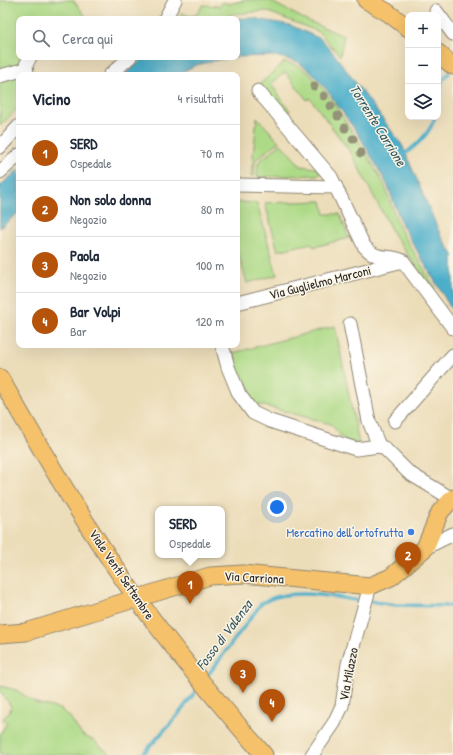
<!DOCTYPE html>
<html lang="it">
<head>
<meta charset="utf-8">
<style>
  :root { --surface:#fff; --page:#f2f2f3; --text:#1f2937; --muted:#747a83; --line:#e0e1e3; --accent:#b45309 }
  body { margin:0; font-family:"Patrick Hand",sans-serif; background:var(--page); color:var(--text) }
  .controls { position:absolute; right:12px; top:12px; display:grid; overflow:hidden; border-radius:8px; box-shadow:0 4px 16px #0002 }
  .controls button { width:36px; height:36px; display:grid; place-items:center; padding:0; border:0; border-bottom:1px solid var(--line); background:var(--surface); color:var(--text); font:20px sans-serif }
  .you { position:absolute; left:277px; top:507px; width:14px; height:14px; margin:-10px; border:3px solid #fff; border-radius:50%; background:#1a73e8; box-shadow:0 0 0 6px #1a73e833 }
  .badge { display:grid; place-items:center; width:26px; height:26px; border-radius:50%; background:var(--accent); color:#fff; font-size:13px; font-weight:700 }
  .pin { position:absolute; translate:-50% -33px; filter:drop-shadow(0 1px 2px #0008) }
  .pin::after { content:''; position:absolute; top:21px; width:14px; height:12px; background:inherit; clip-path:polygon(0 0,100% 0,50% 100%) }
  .popup { position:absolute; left:155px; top:506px; width:70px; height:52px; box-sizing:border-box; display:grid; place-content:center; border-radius:8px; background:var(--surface); filter:drop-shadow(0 1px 3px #0005); font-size:13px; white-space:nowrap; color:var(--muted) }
  .popup b { font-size:15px; color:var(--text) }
  .popup::after { content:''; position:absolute; left:50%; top:100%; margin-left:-8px; border:8px solid transparent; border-top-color:var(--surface) }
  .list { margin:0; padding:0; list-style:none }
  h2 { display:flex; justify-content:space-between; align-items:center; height:52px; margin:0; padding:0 16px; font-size:17px }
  h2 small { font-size:13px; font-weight:400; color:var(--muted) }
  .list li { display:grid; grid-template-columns:26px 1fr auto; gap:12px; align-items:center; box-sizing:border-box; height:56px; padding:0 16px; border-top:1px solid var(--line) }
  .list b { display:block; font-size:15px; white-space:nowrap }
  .list p { margin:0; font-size:13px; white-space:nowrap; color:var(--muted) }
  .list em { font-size:13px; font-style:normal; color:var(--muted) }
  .icon { flex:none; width:22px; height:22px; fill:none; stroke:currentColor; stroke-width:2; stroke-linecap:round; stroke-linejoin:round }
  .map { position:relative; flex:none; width:453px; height:755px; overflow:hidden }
  .search { position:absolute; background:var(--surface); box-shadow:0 4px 16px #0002; left:16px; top:16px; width:224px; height:44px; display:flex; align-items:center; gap:10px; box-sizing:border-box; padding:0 14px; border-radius:8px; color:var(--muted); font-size:15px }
  .panel { position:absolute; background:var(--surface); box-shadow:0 4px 16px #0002; left:16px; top:72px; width:224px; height:276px; border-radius:8px }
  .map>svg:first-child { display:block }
</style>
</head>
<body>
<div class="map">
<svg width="453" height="755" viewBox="0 0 453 755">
  <rect width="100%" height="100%" fill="#fcf5e5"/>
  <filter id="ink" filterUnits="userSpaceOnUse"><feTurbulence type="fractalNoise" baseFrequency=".025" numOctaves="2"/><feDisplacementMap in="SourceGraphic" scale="8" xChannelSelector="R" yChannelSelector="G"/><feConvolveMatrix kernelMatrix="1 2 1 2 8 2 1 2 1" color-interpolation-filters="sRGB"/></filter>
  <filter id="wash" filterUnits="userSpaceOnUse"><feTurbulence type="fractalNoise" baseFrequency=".012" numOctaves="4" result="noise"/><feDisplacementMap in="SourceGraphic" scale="16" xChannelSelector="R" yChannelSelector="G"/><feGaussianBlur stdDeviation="0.9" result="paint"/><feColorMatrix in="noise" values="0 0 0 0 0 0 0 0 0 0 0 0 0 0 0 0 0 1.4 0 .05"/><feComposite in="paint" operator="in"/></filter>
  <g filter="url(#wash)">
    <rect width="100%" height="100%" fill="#ecddb9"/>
    <!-- green -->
    <g fill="#adda87" stroke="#6c8259">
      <polygon points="0,0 73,0 87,18 19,19 19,57 26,57 19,75 19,107 0,126"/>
      <polygon points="245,0 268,0 306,20 344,36 340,56 319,32 266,11 233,14 212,19 178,19 181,13 190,16 196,15 203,5 220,6 222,2 229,4"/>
      <polygon points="284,62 297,65 308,72 326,92 363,148 384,184 399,227 435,288 432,289 394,235 351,153 310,98 307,100 285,72 271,84 290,111 285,115 259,85"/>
      <polygon points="257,117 279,142 255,160 254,176 251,176"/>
      <polygon points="281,144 301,166 316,168 320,172 319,175 257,177 258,162"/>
      <polygon points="322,201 325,214 340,214 349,238 314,247 311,243 278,251 265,203"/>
      <polygon points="237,202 257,203 277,275 247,283 237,249"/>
      <polygon points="335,326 359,444 344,440 331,424 253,403 242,385 233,353"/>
      <polygon points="0,686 16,690 36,703 60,709 69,716 82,735 93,740 111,755 0,755 0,734 7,723 3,719 10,711 11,706 0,691"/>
    </g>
    <!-- water -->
    <g fill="#4cafcb" stroke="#3c6d7b">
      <polygon points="252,18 290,25 321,39 335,55 402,145 441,236 453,255 453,312 402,225 387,184 360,137 327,90 310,71 298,62 275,56 233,57 196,65 176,75 124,75 145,57 237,57 237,19 226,19"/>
      <polygon points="19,169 19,212 0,228 0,186"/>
    </g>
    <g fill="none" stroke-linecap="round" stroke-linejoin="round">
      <!-- stream -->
      <g stroke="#4cafcb" stroke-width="3.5">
        <polyline points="438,107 442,81 449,73"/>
        <path d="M 402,156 C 416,146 430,134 435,117"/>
        <polyline points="369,601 396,605 453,606"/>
        <path d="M 205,679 L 261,604 C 286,586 333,597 363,601"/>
        <polyline points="142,755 177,716 199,687"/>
      </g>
    </g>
  </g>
  <g filter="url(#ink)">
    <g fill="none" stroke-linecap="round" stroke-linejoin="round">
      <defs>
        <g id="minor">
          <polyline points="436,11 453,34"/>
          <polyline points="165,19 175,0"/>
          <polyline points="27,75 26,65 30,57"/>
          <polyline points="110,75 130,57"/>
          <polyline points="0,76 26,69"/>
          <path d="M 258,91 L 331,177 L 364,246 C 379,263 387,253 403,261 L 453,328"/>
          <polyline points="0,147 19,126"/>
          <polyline points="0,172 19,155"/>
          <polyline points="237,185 336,187"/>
          <polyline points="237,303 399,262"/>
          <polyline points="350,324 369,421 379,446"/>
          <polyline points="222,345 228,367 239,394 253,413 270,421 356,449 379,446 384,448 409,473 452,499"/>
          <polyline points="395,421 453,355"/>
          <polyline points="425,548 453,534"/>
          <polyline points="312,755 334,723 342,706 348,664 370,586"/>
        </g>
        <g id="major">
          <polyline points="366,0 387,12 408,28"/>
          <polyline points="438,53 453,66"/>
          <path d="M 0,378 C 43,453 87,529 138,600 C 177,654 220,705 264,755"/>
          <polyline points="0,634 26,632 210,576 243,574 370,586 391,577 425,548 440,512 453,498"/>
        </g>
      </defs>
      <!-- minor casing -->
      <use href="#minor" stroke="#8c8472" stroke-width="15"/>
      <!-- major casing -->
      <use href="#major" stroke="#8c8472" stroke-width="19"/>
      <!-- minor -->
      <use href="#minor" stroke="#fff" stroke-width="13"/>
      <!-- major -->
      <use href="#major" stroke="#f5c16b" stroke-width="17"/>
    </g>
    <!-- trees -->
    <g fill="#949378">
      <circle cx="314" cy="86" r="4.5"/>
      <circle cx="324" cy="96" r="4.5"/>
      <circle cx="331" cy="106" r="4.5"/>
      <circle cx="338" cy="116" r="4.5"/>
      <circle cx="345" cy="128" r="4.5"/>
      <circle cx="353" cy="139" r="4.5"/>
      <circle cx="361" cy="153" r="4.5"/>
    </g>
  </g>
  <!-- markers -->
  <circle fill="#3f7fe0" stroke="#fcf5e5" stroke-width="1.5" cx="411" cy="532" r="4"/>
  <g text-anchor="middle" stroke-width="3" stroke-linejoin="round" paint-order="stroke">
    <!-- street labels -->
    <g font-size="13" fill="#2b2b2b" stroke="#fcf5e5">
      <text transform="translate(320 282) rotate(-14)" y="5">Via Guglielmo Marconi</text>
      <text transform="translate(122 574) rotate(56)" y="5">Viale Venti Settembre</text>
      <text transform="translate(254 577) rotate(3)" y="5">Via Carriona</text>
      <text transform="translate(348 674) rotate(-79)" y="5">Via Milazzo</text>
    </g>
    <!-- shop labels -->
    <g font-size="13" fill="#366cbe" stroke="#fcf5e5" text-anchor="end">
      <text x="403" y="537">Mercatino dell'ortofrutta</text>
    </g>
    <!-- water labels -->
    <g font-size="14" font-style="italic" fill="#375963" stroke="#fcf5e5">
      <text transform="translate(378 125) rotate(58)" y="5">Torrente Carrione</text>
      <text transform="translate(224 635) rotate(-53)" y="5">Fosso di Valenza</text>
    </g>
  </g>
</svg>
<div class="controls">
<button>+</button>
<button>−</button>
<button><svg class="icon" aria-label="layers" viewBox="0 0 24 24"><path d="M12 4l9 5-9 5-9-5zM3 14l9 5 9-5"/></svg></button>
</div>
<div class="you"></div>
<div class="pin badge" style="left:190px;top:604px">1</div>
<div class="popup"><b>SERD</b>Ospedale</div>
<div class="pin badge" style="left:408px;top:575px">2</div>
<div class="pin badge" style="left:243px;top:693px">3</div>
<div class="pin badge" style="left:272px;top:722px">4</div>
<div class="search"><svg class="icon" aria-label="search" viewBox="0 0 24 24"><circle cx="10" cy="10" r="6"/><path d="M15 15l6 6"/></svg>Cerca qui</div>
<section class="panel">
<h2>Vicino<small>4 risultati</small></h2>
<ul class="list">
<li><span class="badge">1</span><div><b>SERD</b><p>Ospedale</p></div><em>70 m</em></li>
<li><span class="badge">2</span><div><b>Non solo donna</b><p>Negozio</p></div><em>80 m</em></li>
<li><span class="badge">3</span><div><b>Paola</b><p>Negozio</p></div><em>100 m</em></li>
<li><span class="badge">4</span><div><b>Bar Volpi</b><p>Bar</p></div><em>120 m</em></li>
</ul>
</section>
</div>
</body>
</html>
